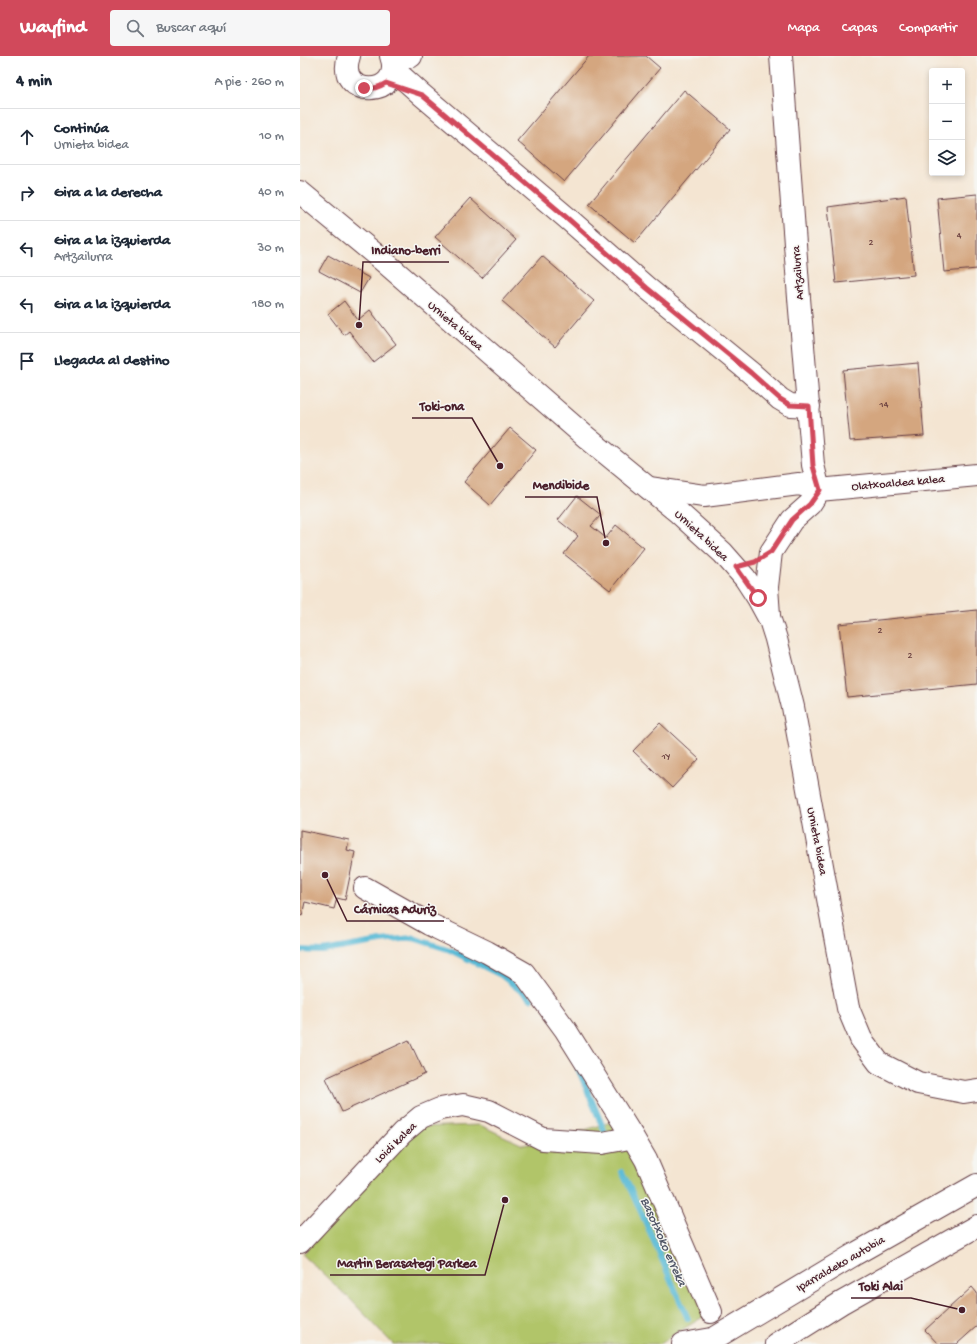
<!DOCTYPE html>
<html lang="es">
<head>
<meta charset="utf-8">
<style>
  :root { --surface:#fff; --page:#f6f6f7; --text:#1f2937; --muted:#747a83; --line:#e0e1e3; --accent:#d1495b }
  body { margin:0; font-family:"Gochi Hand",sans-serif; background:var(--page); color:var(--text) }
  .controls { position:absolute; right:12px; top:12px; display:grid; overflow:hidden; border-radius:4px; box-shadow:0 2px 6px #0003 }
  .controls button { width:36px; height:36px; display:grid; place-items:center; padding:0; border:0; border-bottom:1px solid var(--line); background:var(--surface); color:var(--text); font:20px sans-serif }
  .stop { position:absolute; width:12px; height:12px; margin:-9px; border:3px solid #d1495b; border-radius:50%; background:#fff }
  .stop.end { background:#d1495b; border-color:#fff; box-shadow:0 1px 4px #0008 }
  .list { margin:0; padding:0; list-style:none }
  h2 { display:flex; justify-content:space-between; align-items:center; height:52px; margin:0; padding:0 16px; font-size:17px }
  h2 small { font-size:13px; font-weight:400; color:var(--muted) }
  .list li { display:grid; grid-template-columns:26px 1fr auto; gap:12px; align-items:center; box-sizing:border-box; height:56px; padding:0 16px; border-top:1px solid var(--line) }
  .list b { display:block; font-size:15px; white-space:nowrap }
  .list p { margin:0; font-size:13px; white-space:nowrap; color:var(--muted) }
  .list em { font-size:13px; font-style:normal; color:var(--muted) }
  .icon { flex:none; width:22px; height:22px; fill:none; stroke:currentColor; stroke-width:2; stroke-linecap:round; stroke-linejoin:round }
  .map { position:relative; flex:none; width:677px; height:1288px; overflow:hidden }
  header { display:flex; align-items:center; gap:24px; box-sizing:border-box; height:56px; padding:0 20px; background:var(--accent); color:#fff }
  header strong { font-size:19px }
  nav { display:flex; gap:22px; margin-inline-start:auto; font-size:14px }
  .search { width:280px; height:36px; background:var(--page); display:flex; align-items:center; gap:10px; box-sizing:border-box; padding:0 14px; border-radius:4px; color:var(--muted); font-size:15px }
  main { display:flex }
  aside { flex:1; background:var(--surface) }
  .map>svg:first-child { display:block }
</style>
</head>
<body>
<header>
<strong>Wayfind</strong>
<div class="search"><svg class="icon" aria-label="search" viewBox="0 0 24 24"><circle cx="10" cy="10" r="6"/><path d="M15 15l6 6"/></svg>Buscar aquí</div>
<nav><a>Mapa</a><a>Capas</a><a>Compartir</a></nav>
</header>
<main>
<aside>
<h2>4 min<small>A pie · 260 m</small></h2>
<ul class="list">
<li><svg class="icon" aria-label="ahead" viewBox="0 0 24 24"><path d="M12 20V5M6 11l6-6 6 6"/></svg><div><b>Continúa</b><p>Urnieta bidea</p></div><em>10 m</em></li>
<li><svg class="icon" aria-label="right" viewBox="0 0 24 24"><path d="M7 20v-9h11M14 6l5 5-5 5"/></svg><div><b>Gira a la derecha</b></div><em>40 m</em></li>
<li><svg class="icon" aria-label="left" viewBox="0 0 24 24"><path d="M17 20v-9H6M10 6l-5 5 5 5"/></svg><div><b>Gira a la izquierda</b><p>Artzailurra</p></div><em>30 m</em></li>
<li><svg class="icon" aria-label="left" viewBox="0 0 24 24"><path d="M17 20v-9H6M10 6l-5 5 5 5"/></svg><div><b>Gira a la izquierda</b></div><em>180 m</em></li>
<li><svg class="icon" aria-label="arrive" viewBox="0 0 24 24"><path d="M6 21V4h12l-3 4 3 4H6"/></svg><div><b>Llegada al destino</b></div></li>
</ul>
</aside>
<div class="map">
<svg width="677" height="1288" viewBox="0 0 677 1288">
  <rect width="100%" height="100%" fill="#f6f6f2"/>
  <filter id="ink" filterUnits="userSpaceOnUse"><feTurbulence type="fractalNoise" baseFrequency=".025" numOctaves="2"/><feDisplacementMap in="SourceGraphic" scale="8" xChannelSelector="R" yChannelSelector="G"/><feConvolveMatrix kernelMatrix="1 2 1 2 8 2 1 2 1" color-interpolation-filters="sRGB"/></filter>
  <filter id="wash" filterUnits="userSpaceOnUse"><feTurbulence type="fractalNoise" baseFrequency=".012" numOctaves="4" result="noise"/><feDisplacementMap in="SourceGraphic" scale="16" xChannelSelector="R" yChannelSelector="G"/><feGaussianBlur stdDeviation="0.9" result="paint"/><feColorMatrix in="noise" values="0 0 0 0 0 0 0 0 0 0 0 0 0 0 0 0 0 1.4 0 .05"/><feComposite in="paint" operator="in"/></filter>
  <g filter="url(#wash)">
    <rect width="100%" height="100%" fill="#f4e5d2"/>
    <!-- green -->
    <polygon fill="#b1c569" stroke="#7e724a" points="318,1064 411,1256 359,1288 93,1288 50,1243 2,1198 120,1071 180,1069 223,1089 251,1084"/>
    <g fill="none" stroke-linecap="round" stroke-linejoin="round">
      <!-- stream -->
      <g stroke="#57b9d5" stroke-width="6">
        <polyline points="0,894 23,895 81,885 113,882 150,894 201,919 231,943"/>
        <polyline points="278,1012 304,1074"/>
        <path d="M 322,1116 C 346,1164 366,1214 388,1263"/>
      </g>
    </g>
    <g id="blocks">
      <!-- building -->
      <g fill="#d4a67f">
        <polygon points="289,0 346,0 360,12 264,126 217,85"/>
        <polygon points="384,34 430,73 335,187 289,148"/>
        <polygon points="677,138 677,213 644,216 637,142"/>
        <polygon points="606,140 614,219 536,227 528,151"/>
        <polygon points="170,142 216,184 182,222 135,181"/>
        <polygon points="28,199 69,222 60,237 19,215"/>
        <polygon points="242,200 294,245 255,291 202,245"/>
        <polygon points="44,245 58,264 70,254 96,288 73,306 49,275 44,279 28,258"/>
        <polygon points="618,307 624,380 550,385 543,314"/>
        <polygon points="210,372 236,394 190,449 164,426"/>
        <polygon points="277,440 301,459 291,470 306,482 316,469 344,492 310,534 264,498 278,480 258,464"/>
        <polygon points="677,554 677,628 547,641 539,568"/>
        <polygon points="360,667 399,703 372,732 333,695"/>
        <polygon points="0,774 49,784 47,794 55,796 45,844 37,842 34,853 5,846 2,860 0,859"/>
        <polygon points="109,984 125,1018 42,1056 26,1022"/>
        <polygon points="672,1231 677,1237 677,1270 657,1288 638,1288 625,1274"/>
      </g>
    </g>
  </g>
  <g filter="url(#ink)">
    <use href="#blocks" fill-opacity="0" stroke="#643d44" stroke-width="1"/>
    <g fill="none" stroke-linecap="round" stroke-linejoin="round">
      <defs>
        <g id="minor">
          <path d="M 49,0 C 34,44 106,42 91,0"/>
          <polyline points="481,0 499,242 513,409 519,434"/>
          <polyline points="93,5 111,0"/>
          <polyline points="93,13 122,39 266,161 347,232 451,317 480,343 490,349 509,350"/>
          <polyline points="0,136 81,203 286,381 379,457 423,497 445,522 458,542 470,564 476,583 493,651 548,952 561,983 579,1007 618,1027 664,1036 677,1034"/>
          <polyline points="349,432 404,440 499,428 519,434 677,419"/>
          <polyline points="469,559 467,531 471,496 492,464 510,448 519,434"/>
          <polyline points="65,832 129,868 187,896 224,917 265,973 332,1080 346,1104 411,1256"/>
          <polyline points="0,1186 102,1077 121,1061 140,1053 163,1049 189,1055 243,1083 302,1087 324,1083 332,1080"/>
        </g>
        <g id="highway">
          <polyline points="383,1288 412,1283"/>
          <polyline points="405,1288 555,1198 677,1129"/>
          <polyline points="476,1288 541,1247 677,1170"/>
        </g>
      </defs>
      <!-- minor casing -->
      <use href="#minor" stroke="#643d44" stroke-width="24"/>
      <!-- highway casing -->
      <use href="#highway" stroke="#643d44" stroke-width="24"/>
      <!-- minor -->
      <use href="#minor" stroke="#fff" stroke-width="22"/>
      <!-- highway -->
      <use href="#highway" stroke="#fff" stroke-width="22"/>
    </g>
  </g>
  <g fill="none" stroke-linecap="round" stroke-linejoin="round" filter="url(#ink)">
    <!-- route -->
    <path stroke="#d1495b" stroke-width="5" d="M 64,32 C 73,33 78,32 86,27 L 122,39 L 266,161 L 347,232 L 451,317 L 480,343 L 490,349 L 509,350 L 513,410 L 520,434 L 510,448 L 492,464 L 471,496 L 455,506 L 436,511 L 458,542"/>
  </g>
  <g text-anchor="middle" stroke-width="3" stroke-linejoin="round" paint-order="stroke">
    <!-- number labels -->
    <g font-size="10" fill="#6c4140">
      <text x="659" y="182">4</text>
      <text x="571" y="189">2</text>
      <text x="584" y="351">14</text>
      <text x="580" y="577">2</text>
      <text x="610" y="602">2</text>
      <text x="366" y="703">1Y</text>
    </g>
    <!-- street labels -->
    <g font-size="12" fill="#4a1f2b" stroke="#f6f6f2">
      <text transform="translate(497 217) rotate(-94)" y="4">Artzailurra</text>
      <text transform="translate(156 269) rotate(41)" y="4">Urnieta bidea</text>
      <text transform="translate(598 426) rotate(-5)" y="4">Olatxoaldea kalea</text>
      <text transform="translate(402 479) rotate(43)" y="4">Urnieta bidea</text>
      <text transform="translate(518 785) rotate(79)" y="4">Urnieta bidea</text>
      <text transform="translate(95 1086) rotate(-44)" y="4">Loidi kalea</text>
      <text transform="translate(540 1207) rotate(-30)" y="4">Iparraldeko autobia</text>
    </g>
    <!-- water labels -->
    <g font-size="13" font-style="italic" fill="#4f5566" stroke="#f6f6f2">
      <text transform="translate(365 1185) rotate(66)" y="5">Basotxoko erreka</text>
    </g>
  </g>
  <!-- callouts -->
  <path fill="none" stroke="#4a1f2b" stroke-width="1.5" d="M59 269L63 206H149M200 410L172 362H112M306 487L297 441H225M25 819L47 865H144M205 1144L185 1219H30M662 1254L611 1242H551"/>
  <g fill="#4a1f2b" stroke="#f6f6f2" stroke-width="1.5">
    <circle cx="59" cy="269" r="4"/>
    <circle cx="200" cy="410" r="4"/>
    <circle cx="306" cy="487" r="4"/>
    <circle cx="25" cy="819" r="4"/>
    <circle cx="205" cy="1144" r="4"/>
    <circle cx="662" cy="1254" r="4"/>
  </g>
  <g font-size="13" text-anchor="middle" font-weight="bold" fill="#4a1f2b" stroke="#f6f6f2" stroke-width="3" stroke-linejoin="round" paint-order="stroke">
    <text x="106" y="198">Indiano-berri</text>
    <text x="142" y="354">Toki-ona</text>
    <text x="261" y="433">Mendibide</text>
    <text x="95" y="857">Cárnicas Aduriz</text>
    <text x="107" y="1211">Martin Berasategi Parkea</text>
    <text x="581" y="1234">Toki Alai</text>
  </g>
</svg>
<div class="controls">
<button>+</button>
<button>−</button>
<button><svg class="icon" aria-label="layers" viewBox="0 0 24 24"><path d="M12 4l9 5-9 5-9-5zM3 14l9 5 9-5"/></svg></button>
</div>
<div class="stop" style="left:458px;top:542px"></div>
<div class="stop end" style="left:64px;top:32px"></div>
</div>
</main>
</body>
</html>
